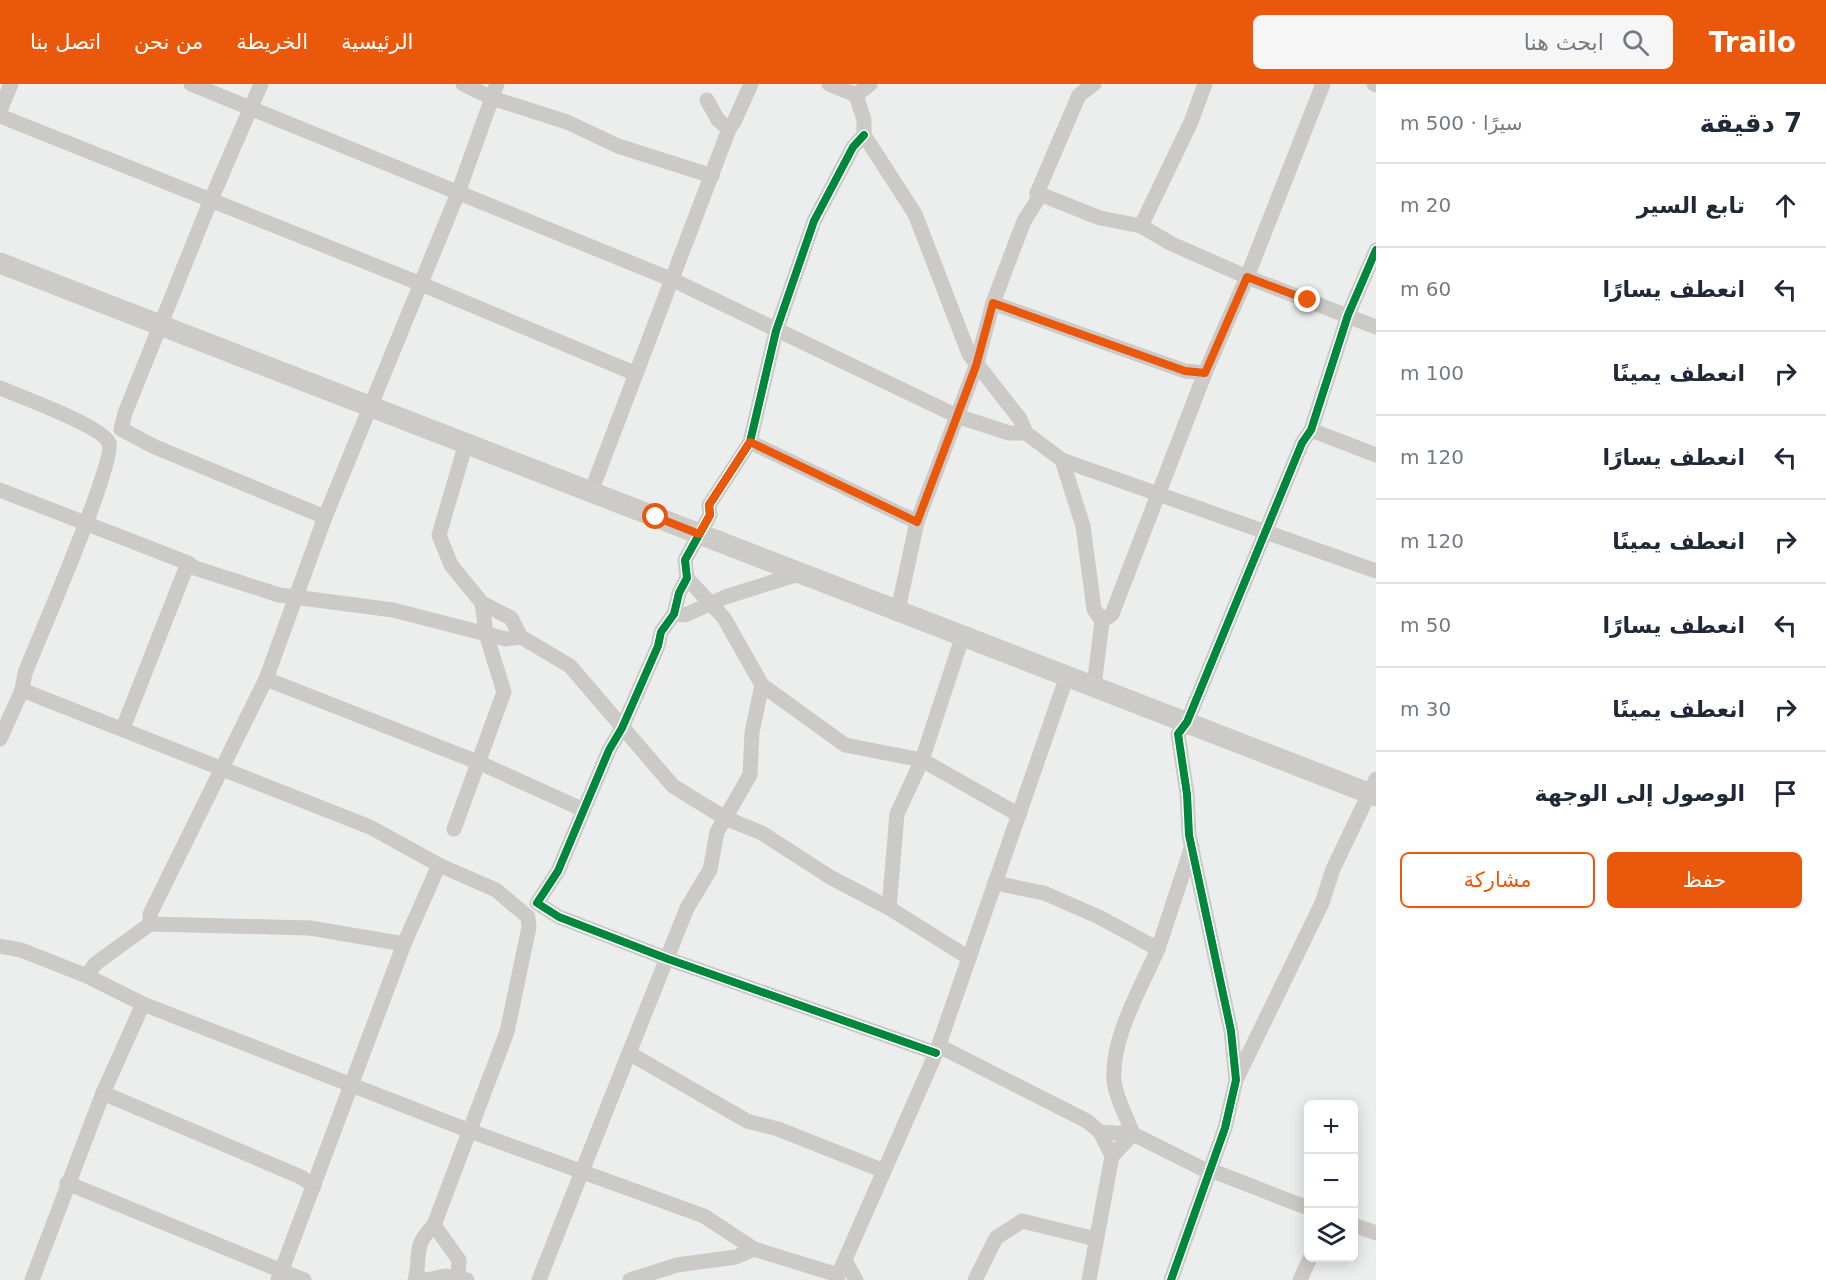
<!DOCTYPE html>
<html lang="ar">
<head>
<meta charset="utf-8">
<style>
  :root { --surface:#fff; --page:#f6f6f7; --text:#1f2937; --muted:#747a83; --line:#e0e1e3; --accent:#ea580c }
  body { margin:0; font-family:"DejaVu Sans","Noto Sans Arabic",sans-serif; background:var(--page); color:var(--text); direction:rtl }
  .controls { position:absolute; right:18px; bottom:18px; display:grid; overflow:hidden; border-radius:9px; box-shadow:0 3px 15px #0003 }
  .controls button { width:54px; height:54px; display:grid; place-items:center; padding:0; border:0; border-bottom:2px solid var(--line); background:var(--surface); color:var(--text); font:30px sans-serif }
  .stop { position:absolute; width:18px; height:18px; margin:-14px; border:4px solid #ea580c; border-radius:50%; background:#fff }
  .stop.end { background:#ea580c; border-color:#fff; box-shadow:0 2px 6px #0008 }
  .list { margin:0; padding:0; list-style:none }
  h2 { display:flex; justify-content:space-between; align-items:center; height:78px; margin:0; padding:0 24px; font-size:26px }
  h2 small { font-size:20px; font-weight:400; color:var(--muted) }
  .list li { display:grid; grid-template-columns:39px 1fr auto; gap:18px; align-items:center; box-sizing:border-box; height:84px; padding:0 24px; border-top:2px solid var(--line) }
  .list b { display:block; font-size:22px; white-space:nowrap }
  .list em { font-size:20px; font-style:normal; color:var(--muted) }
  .actions { display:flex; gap:12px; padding:18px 24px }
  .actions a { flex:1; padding:14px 0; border:2px solid var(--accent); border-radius:9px; text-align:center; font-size:21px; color:var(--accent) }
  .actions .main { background:var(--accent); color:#fff }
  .icon { flex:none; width:33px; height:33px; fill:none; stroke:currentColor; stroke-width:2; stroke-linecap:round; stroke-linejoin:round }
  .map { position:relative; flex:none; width:1376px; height:1196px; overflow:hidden; direction:ltr }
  header { display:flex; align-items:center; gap:36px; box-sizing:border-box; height:84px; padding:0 30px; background:var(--accent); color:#fff }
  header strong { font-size:28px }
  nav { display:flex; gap:33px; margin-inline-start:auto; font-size:21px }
  .search { width:420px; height:54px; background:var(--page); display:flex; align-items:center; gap:15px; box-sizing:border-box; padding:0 21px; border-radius:9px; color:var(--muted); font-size:22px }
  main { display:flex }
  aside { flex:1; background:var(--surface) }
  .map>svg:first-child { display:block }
</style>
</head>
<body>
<header>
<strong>Trailo</strong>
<div class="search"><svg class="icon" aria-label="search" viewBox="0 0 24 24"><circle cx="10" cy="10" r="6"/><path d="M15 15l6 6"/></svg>ابحث هنا</div>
<nav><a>الرئيسية</a><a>الخريطة</a><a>من نحن</a><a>اتصل بنا</a></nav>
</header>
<main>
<aside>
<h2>7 دقيقة<small>سيرًا · 500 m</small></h2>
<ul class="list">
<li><svg class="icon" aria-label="ahead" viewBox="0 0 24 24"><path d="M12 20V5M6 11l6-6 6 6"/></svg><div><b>تابع السير</b></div><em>20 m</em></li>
<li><svg class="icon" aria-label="left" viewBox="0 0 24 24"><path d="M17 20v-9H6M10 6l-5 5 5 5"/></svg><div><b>انعطف يسارًا</b></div><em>60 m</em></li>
<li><svg class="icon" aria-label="right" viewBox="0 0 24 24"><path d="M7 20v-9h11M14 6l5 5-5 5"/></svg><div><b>انعطف يمينًا</b></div><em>100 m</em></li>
<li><svg class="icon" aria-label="left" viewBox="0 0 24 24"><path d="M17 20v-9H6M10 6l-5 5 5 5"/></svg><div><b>انعطف يسارًا</b></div><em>120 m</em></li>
<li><svg class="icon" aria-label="right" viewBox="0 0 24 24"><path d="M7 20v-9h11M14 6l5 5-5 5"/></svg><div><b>انعطف يمينًا</b></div><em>120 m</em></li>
<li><svg class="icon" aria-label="left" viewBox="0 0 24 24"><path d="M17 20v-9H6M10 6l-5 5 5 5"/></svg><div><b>انعطف يسارًا</b></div><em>50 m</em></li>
<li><svg class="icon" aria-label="right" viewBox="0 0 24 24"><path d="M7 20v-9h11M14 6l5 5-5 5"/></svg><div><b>انعطف يمينًا</b></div><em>30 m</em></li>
<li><svg class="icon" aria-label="arrive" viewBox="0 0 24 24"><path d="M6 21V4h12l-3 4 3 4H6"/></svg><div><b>الوصول إلى الوجهة</b></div></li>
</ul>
<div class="actions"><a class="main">حفظ</a><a>مشاركة</a></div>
</aside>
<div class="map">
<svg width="1376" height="1196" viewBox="0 0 1376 1196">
  <rect width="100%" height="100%" fill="#eceded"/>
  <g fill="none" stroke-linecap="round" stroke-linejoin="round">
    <!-- minor -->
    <g stroke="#cbcac6" stroke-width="15">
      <polyline points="191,0 673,196 957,332 1009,349 1026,349"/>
      <polyline points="261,0 210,118 125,329 121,345 155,363 325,433"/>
      <polyline points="463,0 492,14 567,38 618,62 712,92"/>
      <polyline points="829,0 856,11 864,36 864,51 915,130 969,270 1020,335 1026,349 1062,376 1376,487"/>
      <polyline points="1374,0 1376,1"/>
      <polyline points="856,11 870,0"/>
      <polyline points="707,16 718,36 729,45"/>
      <polyline points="0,27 11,0"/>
      <polyline points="0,32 421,200 634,289"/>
      <polyline points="864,51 853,63 814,137 776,247 750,358 709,421 710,431 685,476 687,494 679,509 674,530 661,548 658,562 622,644 609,666 558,787 537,819 559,833 668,875 936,969"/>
      <polyline points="1037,109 1100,134 1141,142 1172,160 1247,193 1376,243"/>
      <polyline points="1141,142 1191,38 1205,0"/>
      <polyline points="993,219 1185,287 1205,289"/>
      <path d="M 0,304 C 19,312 102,342 109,359 C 116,378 37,558 25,589 L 22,606 L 0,655"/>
      <polyline points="1311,346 1376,371"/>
      <polyline points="750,358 917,438"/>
      <polyline points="466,359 439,451 451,481 482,519 511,534 521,553 570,582 673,702 725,734 762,749 830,793 889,824 969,874"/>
      <polyline points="1062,376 1083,442 1094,525 1102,537 1094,602"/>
      <polyline points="0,406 188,479 195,484 279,511 393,526 506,555 521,553"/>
      <polyline points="591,408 729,45 734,38 751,0"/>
      <polyline points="687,494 724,534 762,601 845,661 922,676 1019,731"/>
      <polyline points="898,526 917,438 976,282 993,219 1024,137 1038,115 1037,109 1079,11 1094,0"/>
      <polyline points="674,530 685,531 725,513 802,489"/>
      <polyline points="1102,537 1112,530 1205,289 1247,193 1323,0"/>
      <polyline points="266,595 480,679 584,726"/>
      <path d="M 22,606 L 370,743 L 439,781 L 496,806 L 528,833 L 529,843 L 507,948 L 434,1141 C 411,1164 422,1171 415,1196"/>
      <polyline points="123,644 188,479"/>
      <polyline points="454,745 504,608 486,550 482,519"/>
      <path d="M 995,799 L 1044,809 L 1099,833 L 1158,865 C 1141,904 1111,953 1114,997 C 1116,1014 1127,1034 1133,1050 L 1112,1072"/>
      <polyline points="889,824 897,730 922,676 963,551"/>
      <polyline points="150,840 150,830 266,595 325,433 458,109 497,0"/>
      <polyline points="0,862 21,866 87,892 143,920 470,1047 704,1132 754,1165 838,1191"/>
      <polyline points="1158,865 1192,762"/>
      <polyline points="87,892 95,880 150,840 310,844 404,860"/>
      <polyline points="939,962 1087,1037 1100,1048 1112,1072 1089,1196"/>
      <polyline points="629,969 687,824 710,786 717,748 750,691 752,648 762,601"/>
      <polyline points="1237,994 1322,819 1333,785 1376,695"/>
      <polyline points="103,1009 301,1093 314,1102"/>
      <polyline points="1100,1048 1133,1050 1209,1088 1213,1087 1308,1124"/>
      <polyline points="67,1099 304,1196"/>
      <polyline points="434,1141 459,1176 458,1195"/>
      <polyline points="1354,1141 1376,1149"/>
      <polyline points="845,1177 856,1196"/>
      <polyline points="416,1193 427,1196 445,1192 467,1196"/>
      <polyline points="32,1196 103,1009 143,920"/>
      <polyline points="278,1196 404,860 439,781"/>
      <polyline points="539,1196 629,969 747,1037 778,1045 884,1087"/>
      <polyline points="630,1196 677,1181 736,1173 754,1165"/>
      <polyline points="836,1196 936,969 1067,592"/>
      <polyline points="975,1196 996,1154 1022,1137 1096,1155"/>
      <polyline points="1171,1196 1225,1044 1236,996 1231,947 1189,751 1187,710 1178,650 1187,638 1302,359 1311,346 1348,231 1376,166"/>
      <polyline points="1300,1196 1310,1174"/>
    </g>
    <!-- secondary -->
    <polyline stroke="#cccbc7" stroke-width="21" points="0,179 1376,712"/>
    <defs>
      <g id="cycleway">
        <polyline points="864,51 853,63 814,137 776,247 750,358 709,421 710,431 685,476 687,494 679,509 674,530 661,548 658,562 622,644 609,666 558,787 537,819 559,833 668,875 936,969"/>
        <polyline points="1171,1196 1225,1044 1236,996 1231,947 1189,751 1187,710 1178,650 1187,638 1302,359 1311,346 1348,231 1376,166"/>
      </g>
    </defs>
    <!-- cycleway casing -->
    <use href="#cycleway" stroke="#fff" stroke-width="11"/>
    <!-- cycleway -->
    <use href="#cycleway" stroke="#00873e" stroke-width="8"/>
  </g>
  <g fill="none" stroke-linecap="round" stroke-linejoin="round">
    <!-- route -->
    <polyline stroke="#ea580c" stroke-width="8" points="656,433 699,450 710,431 709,421 750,358 917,438 976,282 993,219 1185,287 1205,289 1247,193 1308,216"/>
  </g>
</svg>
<div class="controls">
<button>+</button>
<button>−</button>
<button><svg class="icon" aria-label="layers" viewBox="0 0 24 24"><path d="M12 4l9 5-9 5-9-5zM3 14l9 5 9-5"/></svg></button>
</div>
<div class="stop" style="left:656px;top:433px"></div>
<div class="stop end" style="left:1308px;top:216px"></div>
</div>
</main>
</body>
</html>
